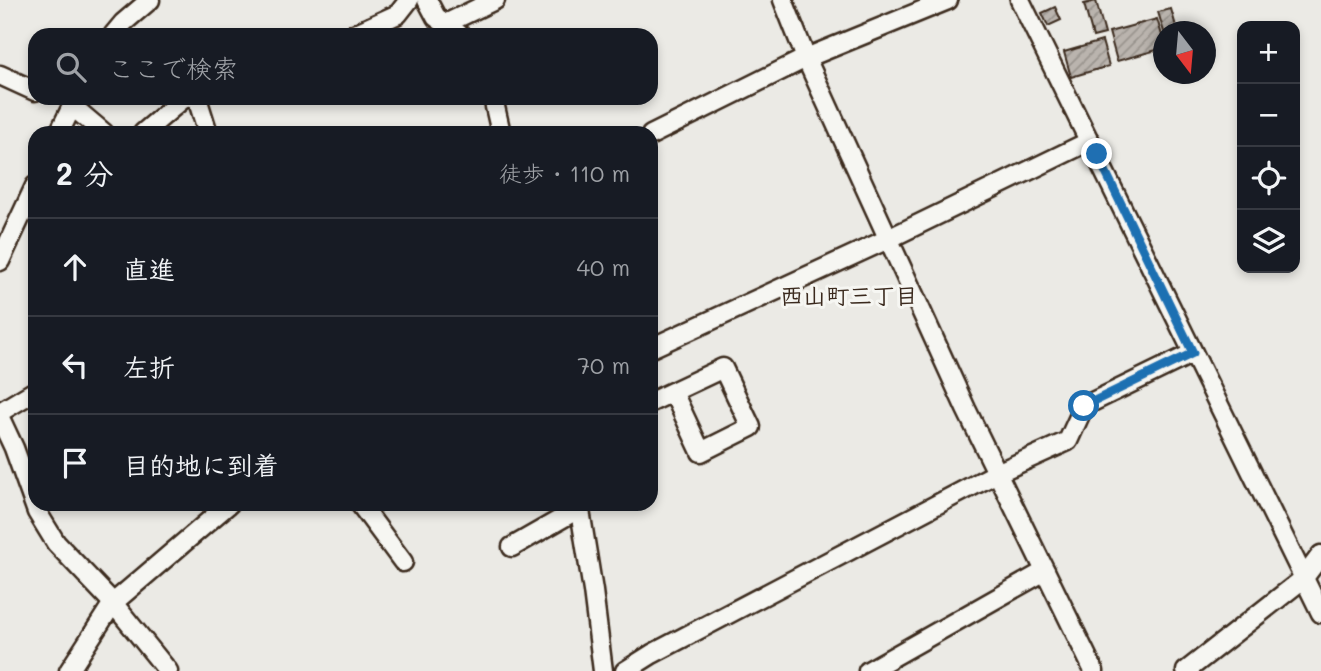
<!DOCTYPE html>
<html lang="ja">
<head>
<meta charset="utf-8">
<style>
  :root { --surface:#171b24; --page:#242831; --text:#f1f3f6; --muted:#9ea1a6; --line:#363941 }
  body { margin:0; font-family:Mali,"Klee One",sans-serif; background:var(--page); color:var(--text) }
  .controls { position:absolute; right:21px; top:21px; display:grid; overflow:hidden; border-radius:14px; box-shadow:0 4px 10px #0003 }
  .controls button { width:63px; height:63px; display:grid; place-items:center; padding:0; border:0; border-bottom:2px solid var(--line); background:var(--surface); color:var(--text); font:35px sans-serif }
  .compass { position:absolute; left:1153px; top:21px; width:63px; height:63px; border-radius:50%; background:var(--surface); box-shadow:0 4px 10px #0003; rotate:164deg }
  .stop { position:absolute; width:21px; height:21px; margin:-16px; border:5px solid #1f6fb2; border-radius:50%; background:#fff }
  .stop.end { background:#1f6fb2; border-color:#fff; box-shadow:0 2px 7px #0008 }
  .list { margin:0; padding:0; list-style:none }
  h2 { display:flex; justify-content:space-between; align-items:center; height:91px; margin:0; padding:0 28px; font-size:30px }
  h2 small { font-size:23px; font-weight:400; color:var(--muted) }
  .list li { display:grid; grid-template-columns:46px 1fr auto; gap:21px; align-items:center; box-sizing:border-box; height:98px; padding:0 28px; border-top:2px solid var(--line) }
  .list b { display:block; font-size:26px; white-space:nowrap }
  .list em { font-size:23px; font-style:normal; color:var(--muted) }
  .icon { flex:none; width:38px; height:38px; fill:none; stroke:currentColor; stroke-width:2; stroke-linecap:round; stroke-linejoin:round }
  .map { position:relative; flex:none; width:1321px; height:671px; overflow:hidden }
  .search { position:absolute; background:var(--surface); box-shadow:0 4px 10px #0003; left:28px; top:28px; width:630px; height:77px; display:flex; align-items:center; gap:18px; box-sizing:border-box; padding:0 24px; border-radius:21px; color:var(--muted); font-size:26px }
  .panel { position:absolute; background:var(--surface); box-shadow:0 4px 10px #0003; left:28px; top:126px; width:630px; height:385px; border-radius:21px }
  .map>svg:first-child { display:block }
</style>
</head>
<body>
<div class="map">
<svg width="1321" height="671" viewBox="0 0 1321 671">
  <defs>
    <pattern id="building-hatch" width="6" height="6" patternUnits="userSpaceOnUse" patternTransform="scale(1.75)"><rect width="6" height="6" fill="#bab4ae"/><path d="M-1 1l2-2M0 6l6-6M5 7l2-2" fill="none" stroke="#98938d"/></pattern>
  </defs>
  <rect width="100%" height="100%" fill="#ebeae5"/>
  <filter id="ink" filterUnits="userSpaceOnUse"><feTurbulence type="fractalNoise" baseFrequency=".0143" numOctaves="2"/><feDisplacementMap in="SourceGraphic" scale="14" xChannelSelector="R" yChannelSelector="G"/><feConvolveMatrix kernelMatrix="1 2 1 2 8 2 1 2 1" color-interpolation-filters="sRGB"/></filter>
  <g filter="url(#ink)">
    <!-- building -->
    <g fill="url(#building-hatch)" stroke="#3b2a1e" stroke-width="2">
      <polygon points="1096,1 1105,34 1093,37 1084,4"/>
      <polygon points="1055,7 1061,20 1048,26 1042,13"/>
      <polygon points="1171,9 1177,30 1164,32 1158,12"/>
      <polygon points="1157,19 1164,42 1164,48 1117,61 1109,32"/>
      <polygon points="1102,41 1109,66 1071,77 1064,52"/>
    </g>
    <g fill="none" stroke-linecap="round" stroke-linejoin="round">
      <defs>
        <g id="minor">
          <polyline points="427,0 436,17 460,35"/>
          <polyline points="783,0 806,58 966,409 1094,671"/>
          <polyline points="1020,0 1321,613"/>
          <polyline points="445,24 495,0"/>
          <polyline points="113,35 123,23 150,0"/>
          <polyline points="352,35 398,14 409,0"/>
          <polyline points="0,75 35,91"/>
          <polyline points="197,98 208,133"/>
          <polyline points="493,98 501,133"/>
          <polyline points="72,106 104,133"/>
          <polyline points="59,133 76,98"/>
          <polyline points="143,133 184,98"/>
          <polyline points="651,135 806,58 948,0"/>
          <polyline points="0,261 35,186"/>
          <polyline points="651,348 888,239 1090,141"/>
          <polyline points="651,402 723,368 751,427 701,452 673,392"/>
          <polyline points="0,412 35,391"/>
          <polyline points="0,418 14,448 37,512 56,543 113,603 168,671"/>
          <polyline points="360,504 403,562"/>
          <polyline points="579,504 593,591 603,671"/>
          <polyline points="512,547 580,508"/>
          <polyline points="69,671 113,603 229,504"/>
          <polyline points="625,671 652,654 997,473 1068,441 1084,406 1193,353"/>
          <polyline points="868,671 1045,571"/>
          <polyline points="1186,671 1303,579 1321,555"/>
        </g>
      </defs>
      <!-- minor casing -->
      <use href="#minor" stroke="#3b2a1e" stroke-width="23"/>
      <!-- minor -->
      <use href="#minor" stroke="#f6f6f2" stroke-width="18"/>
    </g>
  </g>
  <g fill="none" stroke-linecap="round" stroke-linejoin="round" filter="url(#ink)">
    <!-- route -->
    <polyline stroke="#1f6fb2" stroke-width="9" points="1084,406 1193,353 1097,154"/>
  </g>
  <g text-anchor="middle" stroke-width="6" stroke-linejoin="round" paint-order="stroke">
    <!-- neighbourhood labels -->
    <g font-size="23" font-weight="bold" fill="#3b2a1e" stroke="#f6f6f2">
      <text x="849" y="304">西山町三丁目</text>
    </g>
  </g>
</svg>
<div class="controls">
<button>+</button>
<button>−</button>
<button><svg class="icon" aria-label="locate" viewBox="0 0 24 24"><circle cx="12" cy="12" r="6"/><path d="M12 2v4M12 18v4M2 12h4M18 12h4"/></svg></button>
<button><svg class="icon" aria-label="layers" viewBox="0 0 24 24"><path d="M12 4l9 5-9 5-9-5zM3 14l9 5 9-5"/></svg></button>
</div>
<svg class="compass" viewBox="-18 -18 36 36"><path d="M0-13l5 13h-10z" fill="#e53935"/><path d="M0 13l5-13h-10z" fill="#9ea1a6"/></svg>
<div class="stop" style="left:1084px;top:406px"></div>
<div class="stop end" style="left:1097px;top:154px"></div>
<div class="search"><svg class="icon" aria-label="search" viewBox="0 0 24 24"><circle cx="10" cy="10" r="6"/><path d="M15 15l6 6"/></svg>ここで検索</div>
<section class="panel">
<h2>2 分<small>徒歩 · 110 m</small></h2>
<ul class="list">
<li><svg class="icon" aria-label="ahead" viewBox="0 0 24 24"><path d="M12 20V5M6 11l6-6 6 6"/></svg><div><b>直進</b></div><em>40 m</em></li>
<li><svg class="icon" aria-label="left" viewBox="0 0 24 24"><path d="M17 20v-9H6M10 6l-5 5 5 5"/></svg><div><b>左折</b></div><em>70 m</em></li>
<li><svg class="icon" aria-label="arrive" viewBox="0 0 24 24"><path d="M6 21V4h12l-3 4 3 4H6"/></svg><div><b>目的地に到着</b></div></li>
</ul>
</section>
</div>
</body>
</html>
